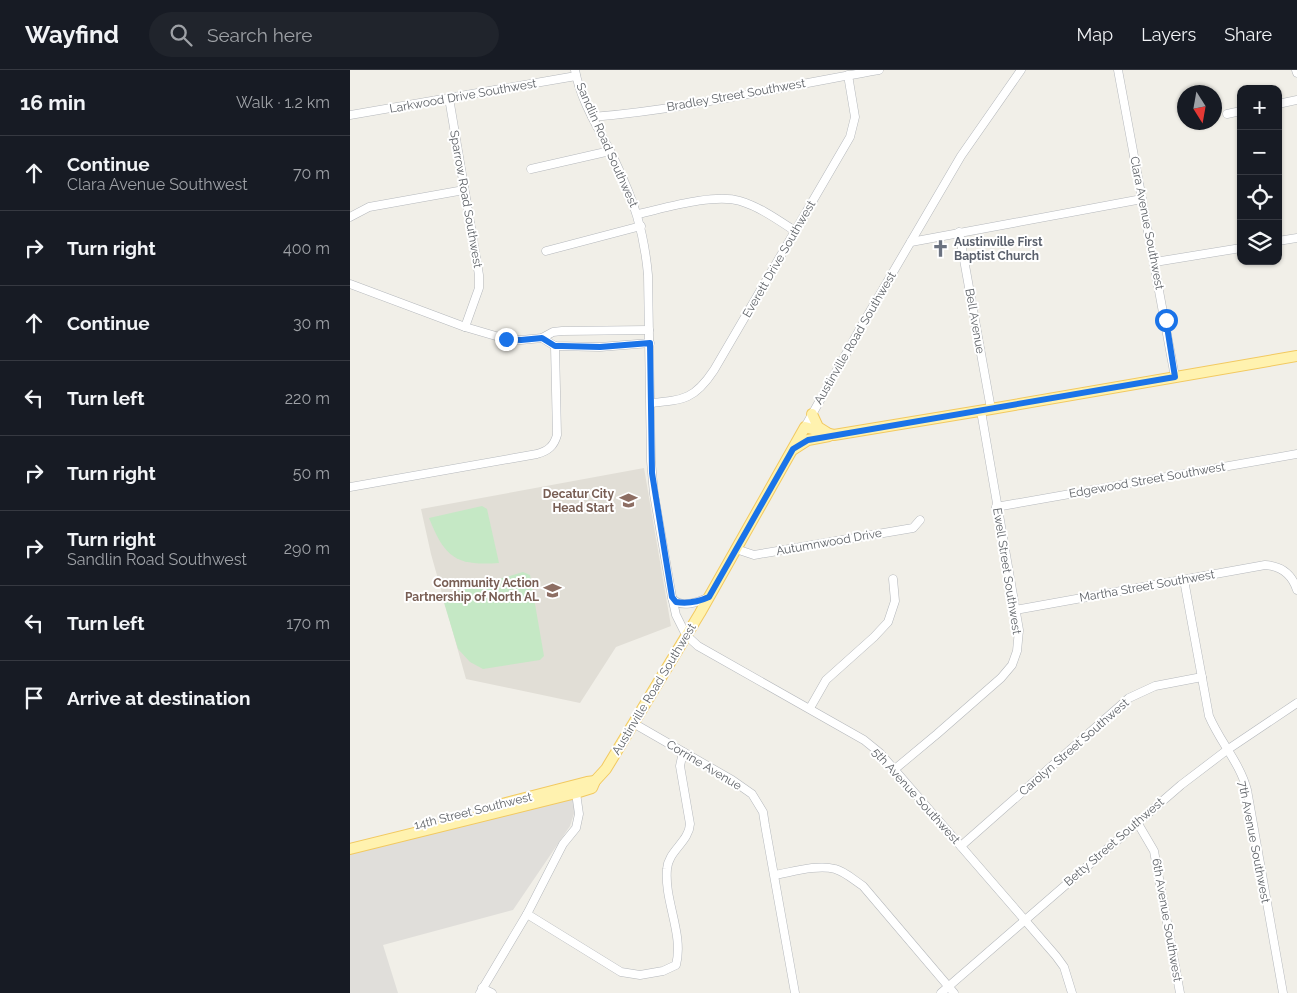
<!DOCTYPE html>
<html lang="en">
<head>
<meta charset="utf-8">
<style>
  :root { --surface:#171b24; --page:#20242c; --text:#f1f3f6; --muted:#9ea1a6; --line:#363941 }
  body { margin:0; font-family:Raleway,sans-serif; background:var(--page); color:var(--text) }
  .controls { position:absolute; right:15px; top:15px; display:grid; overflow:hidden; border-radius:10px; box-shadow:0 1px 4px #0004 }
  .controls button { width:45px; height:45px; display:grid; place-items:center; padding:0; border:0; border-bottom:1px solid var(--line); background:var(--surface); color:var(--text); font:25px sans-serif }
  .compass { position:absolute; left:827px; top:15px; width:45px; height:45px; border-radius:50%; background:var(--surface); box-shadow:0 1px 4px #0004; rotate:169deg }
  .stop { position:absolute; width:15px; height:15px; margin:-11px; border:4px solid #1a73e8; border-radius:50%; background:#fff }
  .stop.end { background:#1a73e8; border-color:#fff; box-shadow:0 1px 5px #0008 }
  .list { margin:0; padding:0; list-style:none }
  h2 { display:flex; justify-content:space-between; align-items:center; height:65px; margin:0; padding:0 20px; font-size:21px }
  h2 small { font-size:16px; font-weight:400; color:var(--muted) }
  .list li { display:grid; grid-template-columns:32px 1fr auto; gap:15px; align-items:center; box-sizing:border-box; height:75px; padding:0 20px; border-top:1px solid var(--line) }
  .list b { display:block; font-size:19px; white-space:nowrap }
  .list p { margin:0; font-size:16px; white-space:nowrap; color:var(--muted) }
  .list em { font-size:16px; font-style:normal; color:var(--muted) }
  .icon { flex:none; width:28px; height:28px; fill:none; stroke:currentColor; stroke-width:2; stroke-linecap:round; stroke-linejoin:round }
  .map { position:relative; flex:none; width:947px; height:923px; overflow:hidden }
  header { display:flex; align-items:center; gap:30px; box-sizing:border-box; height:70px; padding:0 25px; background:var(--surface); border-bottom:1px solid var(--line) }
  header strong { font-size:24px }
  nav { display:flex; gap:28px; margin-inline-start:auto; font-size:18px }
  .search { width:350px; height:45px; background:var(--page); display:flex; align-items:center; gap:12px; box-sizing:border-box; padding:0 18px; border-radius:28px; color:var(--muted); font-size:19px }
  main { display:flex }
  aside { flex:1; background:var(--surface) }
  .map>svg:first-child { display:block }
</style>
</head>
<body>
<header>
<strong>Wayfind</strong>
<div class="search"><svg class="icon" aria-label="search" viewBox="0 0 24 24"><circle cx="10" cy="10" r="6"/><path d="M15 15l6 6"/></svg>Search here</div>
<nav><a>Map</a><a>Layers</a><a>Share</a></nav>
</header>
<main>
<aside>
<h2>16 min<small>Walk · 1.2 km</small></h2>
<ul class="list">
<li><svg class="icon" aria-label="ahead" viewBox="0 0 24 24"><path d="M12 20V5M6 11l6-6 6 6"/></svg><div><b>Continue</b><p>Clara Avenue Southwest</p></div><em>70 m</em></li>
<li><svg class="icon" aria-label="right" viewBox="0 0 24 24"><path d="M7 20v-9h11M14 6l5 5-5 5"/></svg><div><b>Turn right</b></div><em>400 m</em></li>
<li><svg class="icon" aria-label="ahead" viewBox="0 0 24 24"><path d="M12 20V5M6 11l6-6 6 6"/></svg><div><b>Continue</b></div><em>30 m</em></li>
<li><svg class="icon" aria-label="left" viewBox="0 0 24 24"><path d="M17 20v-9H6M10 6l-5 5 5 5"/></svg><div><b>Turn left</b></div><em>220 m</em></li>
<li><svg class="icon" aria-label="right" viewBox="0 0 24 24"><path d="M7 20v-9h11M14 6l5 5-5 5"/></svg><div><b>Turn right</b></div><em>50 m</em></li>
<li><svg class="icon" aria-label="right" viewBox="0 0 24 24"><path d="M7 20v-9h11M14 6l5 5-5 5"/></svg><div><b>Turn right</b><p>Sandlin Road Southwest</p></div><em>290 m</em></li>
<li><svg class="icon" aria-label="left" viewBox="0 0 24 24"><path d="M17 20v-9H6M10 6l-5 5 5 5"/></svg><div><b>Turn left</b></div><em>170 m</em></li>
<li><svg class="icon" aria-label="arrive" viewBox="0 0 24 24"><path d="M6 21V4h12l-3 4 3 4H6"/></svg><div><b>Arrive at destination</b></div></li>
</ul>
</aside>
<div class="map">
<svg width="947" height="923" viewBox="0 0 947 923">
  <rect width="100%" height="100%" fill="#f1efe8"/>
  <!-- industrial -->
  <polygon fill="#e0deda" points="218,728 228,731 220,756 163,840 33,875 48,923 0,923 0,781"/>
  <!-- education -->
  <polygon fill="#e1ded6" points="294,398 321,556 266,577 230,633 116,609 81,484 71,439"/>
  <!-- pitch -->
  <g fill="#c5e8c5">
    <path d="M 132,436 L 137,439 L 149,493 C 106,496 95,488 79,448 Z"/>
    <polygon points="173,502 180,505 194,586 190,590 133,599 120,592 108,579 92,526"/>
  </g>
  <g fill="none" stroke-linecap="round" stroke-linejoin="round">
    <defs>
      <g id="minor">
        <path d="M 225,0 C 231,33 251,62 265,91 C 284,131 294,161 298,205 L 301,391 L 304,424 L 322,527 L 326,545 L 336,565 L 348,576 L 514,670 L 530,683 L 706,886 L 714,897 L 722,923"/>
        <polyline points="768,0 825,307"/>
        <polyline points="946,0 947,3"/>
        <polyline points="99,28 129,205 129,218 115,257"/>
        <polyline points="928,34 947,30"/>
        <polyline points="877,44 891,41"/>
        <polyline points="0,45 226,6"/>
        <path d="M 242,47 C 339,39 434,16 529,0"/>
        <polyline points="181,99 260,81"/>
        <path d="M 288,144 C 315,138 364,123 390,131 C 410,137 428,150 445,161"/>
        <polyline points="0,147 19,137 114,120"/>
        <polyline points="609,162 641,339"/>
        <polyline points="928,171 947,168"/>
        <polyline points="561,172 792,129"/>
        <polyline points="196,181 291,156"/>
        <polyline points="805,192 891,178"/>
        <polyline points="0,214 115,257 156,269 171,270 192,268 203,262 212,261 299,260"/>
        <polyline points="192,268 205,276 250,277 300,273"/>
        <path d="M 301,333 C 334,330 345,329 364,300 L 500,67 L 505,47 L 498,5"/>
        <polyline points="455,357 515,250 611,86 671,0"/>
        <path d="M 0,417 L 187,384 C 198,381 204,376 207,365 L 205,276"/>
        <polyline points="646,437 947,384"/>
        <polyline points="386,479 404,485 563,458 570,450"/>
        <path d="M 834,510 L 859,646 C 870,672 890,693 897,720 L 933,923"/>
        <path d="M 322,528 C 330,539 349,532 359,527"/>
        <path d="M 665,540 L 915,495 C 931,496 942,504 947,520"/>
        <polyline points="460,638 476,610 524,567 538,552 545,531 543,509"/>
        <polyline points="283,653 382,710 402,724 413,742 415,755 445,923"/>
        <polyline points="545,699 587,664 651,608 662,595 667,581 669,560 631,341"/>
        <polyline points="787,752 804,781 830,923"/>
        <polyline points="611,776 779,628 805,616 852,607"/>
        <path d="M 425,805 C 442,802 468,794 485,799 C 494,801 504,810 513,816 L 604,923"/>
        <path d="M 177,844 L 271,902 L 290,905 L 313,901 L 326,895 C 334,864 314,831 317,799 C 318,781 339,772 340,754 L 330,696 L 333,682"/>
        <polyline points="132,918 142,923"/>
        <polyline points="130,923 177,844 213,774 226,758 229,744 226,723"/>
        <polyline points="591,923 831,715 877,680 947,633"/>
      </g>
      <g id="major">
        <polyline points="462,344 468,357 476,362"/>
        <polyline points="444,379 458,370 479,366"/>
        <polyline points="152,734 237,712 245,711"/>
        <polyline points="0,779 226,723 242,718 245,711 256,699 350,543 455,357 484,365 641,339 947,286"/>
      </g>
    </defs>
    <!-- minor casing -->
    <use href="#minor" stroke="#b5b8bc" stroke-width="9"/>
    <!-- major casing -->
    <use href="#major" stroke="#f2c960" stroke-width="12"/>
    <!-- minor -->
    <use href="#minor" stroke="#fff" stroke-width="8"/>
    <!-- major -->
    <use href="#major" stroke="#fff2af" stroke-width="10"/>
  </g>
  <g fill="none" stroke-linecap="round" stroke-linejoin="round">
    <!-- route -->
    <path stroke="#1a73e8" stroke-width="6" d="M 156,269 L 171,270 L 192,268 L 205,276 L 212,276 L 250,277 L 300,273 L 302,403 L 322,527 L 326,532 C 338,534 348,532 359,527 L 443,379 L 458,370 L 825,307 L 816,250"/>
  </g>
  <!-- icons -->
  <defs>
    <symbol id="church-bare" viewBox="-9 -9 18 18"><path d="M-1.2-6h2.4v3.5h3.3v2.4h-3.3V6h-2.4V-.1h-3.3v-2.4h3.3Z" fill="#6b7280" stroke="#fff" stroke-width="2.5" paint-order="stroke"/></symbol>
    <symbol id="school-bare" viewBox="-9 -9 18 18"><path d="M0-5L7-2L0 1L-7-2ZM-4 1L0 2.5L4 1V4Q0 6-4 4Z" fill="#8d6e63" stroke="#fff" stroke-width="2.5" paint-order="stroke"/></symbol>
  </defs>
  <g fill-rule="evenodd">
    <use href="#church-bare" x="578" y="166" width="25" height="25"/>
    <use href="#school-bare" x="266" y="418" width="25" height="25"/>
    <use href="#school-bare" x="190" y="508" width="25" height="25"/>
  </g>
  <g text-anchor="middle" stroke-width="4" stroke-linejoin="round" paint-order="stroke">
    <!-- street labels -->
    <g font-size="12" fill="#5f6368" stroke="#fff">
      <text transform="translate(386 25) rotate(-10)" y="4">Bradley Street Southwest</text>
      <text transform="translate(113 26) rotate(-10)" y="4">Larkwood Drive Southwest</text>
      <text transform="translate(257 75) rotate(66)" y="4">Sandlin Road Southwest</text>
      <text transform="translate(116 129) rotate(80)" y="4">Sparrow Road Southwest</text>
      <text transform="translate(797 153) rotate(79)" y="4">Clara Avenue Southwest</text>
      <text transform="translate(429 189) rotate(-60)" y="4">Everett Drive Southwest</text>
      <text transform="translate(625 251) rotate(80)" y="4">Bell Avenue</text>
      <text transform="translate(505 268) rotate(-60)" y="4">Austinville Road Southwest</text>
      <text transform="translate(797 410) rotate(-10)" y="4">Edgewood Street Southwest</text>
      <text transform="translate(479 472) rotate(-10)" y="4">Autumnwood Drive</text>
      <text transform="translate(657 501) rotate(81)" y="4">Ewell Street Southwest</text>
      <text transform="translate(797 516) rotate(-10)" y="4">Martha Street Southwest</text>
      <text transform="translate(304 619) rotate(-59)" y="4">Austinville Road Southwest</text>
      <text transform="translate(724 677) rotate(-41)" y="4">Carolyn Street Southwest</text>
      <text transform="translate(354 695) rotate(31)" y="4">Corrine Avenue</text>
      <text transform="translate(566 726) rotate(48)" y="4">5th Avenue Southwest</text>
      <text transform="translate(123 741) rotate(-14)" y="4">14th Street Southwest</text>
      <text transform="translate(764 772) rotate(-41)" y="4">Betty Street Southwest</text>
      <text transform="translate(904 772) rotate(79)" y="4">7th Avenue Southwest</text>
      <text transform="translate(817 850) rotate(80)" y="4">6th Avenue Southwest</text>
    </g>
    <!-- worship labels -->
    <g font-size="12" font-weight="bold" fill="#5b616d" stroke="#fff" text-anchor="start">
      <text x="604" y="176">Austinville First<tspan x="604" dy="14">Baptist Church</tspan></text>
    </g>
    <!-- education labels -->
    <g font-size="12" font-weight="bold" fill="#785e54" stroke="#fff" text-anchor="end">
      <text x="264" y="428">Decatur City<tspan x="264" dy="14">Head Start</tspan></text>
      <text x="189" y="517">Community Action<tspan x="189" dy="14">Partnership of North AL</tspan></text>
    </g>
  </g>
</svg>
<div class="controls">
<button>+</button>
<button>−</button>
<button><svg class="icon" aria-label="locate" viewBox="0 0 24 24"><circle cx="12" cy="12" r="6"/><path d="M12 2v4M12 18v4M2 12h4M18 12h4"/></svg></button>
<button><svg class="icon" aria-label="layers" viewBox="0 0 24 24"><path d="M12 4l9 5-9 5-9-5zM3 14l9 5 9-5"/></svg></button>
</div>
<svg class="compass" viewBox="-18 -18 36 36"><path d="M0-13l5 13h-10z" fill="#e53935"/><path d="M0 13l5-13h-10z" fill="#9ea1a6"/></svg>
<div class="stop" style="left:816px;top:250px"></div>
<div class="stop end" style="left:156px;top:269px"></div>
</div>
</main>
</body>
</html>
